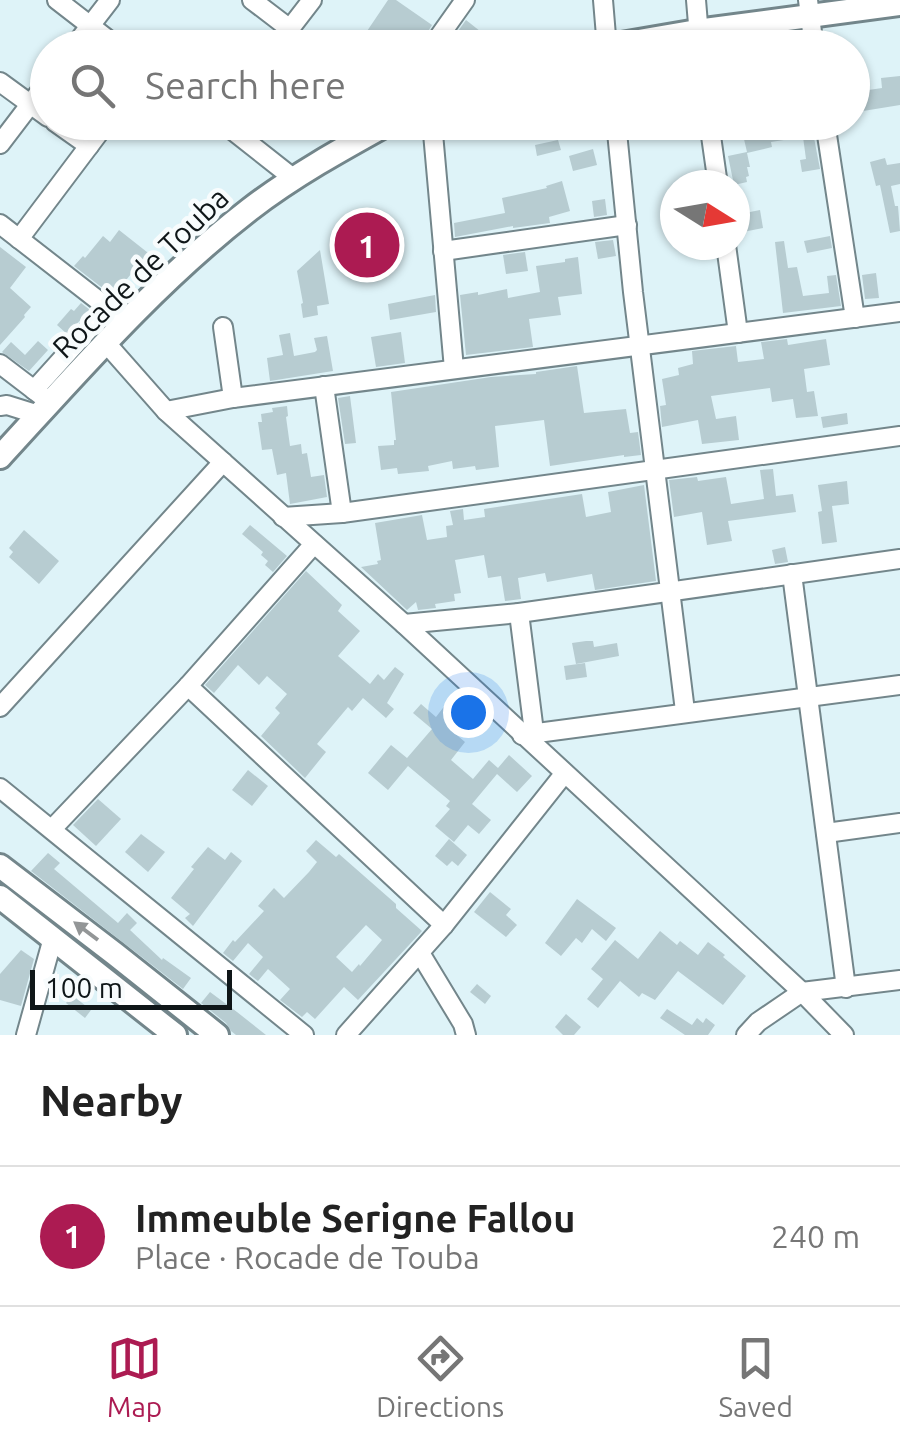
<!DOCTYPE html>
<html lang="en">
<head>
<meta charset="utf-8">
<style>
  :root { --surface:#fff; --page:#f6f6f6; --text:#222; --muted:#767676; --line:#e0e0e0; --accent:#ac1b52 }
  body { margin:0; font-family:Ubuntu,sans-serif; background:var(--page); color:var(--text) }
  .compass { position:absolute; left:660px; top:170px; width:90px; height:90px; border-radius:50%; background:var(--surface); box-shadow:0 2px 8px #0004; rotate:101deg }
  .scale { position:absolute; left:30px; bottom:25px; width:202px; box-sizing:border-box; padding-left:10px; border:5px solid #0f1618; border-top:0; font-size:28px; line-height:35px; white-space:nowrap; color:#0f1618; -webkit-text-stroke:8px #f8fcfd; paint-order:stroke }
  .you { position:absolute; left:468px; top:712px; width:35px; height:35px; margin:-25px; border:8px solid #fff; border-radius:50%; background:#1a73e8; box-shadow:0 0 0 15px #1a73e833 }
  .badge { display:grid; place-items:center; width:65px; height:65px; border-radius:50%; background:var(--accent); color:#fff; font-size:32px; font-weight:700 }
  .pin { position:absolute; translate:-50% -50%; border:5px solid #fff; box-shadow:0 2px 10px #0006 }
  .list { margin:0; padding:0; list-style:none }
  h2 { display:flex; justify-content:space-between; align-items:center; height:130px; margin:0; padding:0 40px; font-size:42px }
  h2 small { font-size:32px; font-weight:400; color:var(--muted) }
  .list li { display:grid; grid-template-columns:65px 1fr auto; gap:30px; align-items:center; box-sizing:border-box; height:140px; padding:0 40px; border-top:2px solid var(--line) }
  .list b { display:block; font-size:38px; white-space:nowrap }
  .list p { margin:0; font-size:32px; white-space:nowrap; color:var(--muted) }
  .list em { font-size:32px; font-style:normal; color:var(--muted) }
  .icon { flex:none; width:55px; height:55px; fill:none; stroke:currentColor; stroke-width:2; stroke-linecap:round; stroke-linejoin:round }
  .map { position:relative; flex:none; width:900px; height:1035px; overflow:hidden }
  .search { position:absolute; background:var(--surface); box-shadow:0 2px 8px #0004; left:30px; right:30px; top:30px; height:110px; display:flex; align-items:center; gap:25px; box-sizing:border-box; padding:0 35px; border-radius:55px; color:var(--muted); font-size:38px }
  .sheet { height:270px; background:var(--surface) }
  nav { display:flex; justify-content:space-around; align-items:center; box-sizing:border-box; height:140px; border-top:2px solid var(--line); background:var(--surface); font-size:28px; color:var(--muted) }
  nav a { display:grid; justify-items:center; gap:5px }
  nav .on { color:var(--accent) }
  .map>svg:first-child { display:block }
</style>
</head>
<body>
<div class="map">
<svg width="900" height="1035" viewBox="0 0 900 1035">
  <rect width="100%" height="100%" fill="#def3f8"/>
  <!-- building -->
  <g fill="#b7ccd1" fill-rule="evenodd">
    <polygon points="388,0 396,0 432,25 419,46 400,33 390,48 371,48 361,40"/>
    <polygon points="466,20 490,39 475,46 469,45 456,34"/>
    <polygon points="900,76 900,105 857,112 855,92 882,88 881,78"/>
    <polygon points="640,122 663,122 664,132 643,136"/>
    <polygon points="740,122 811,122 820,169 802,172 800,160 806,159 803,137 771,142 772,147 747,153 750,167 747,167 749,176 746,177 747,182 734,185 728,156 747,152"/>
    <polygon points="558,140 561,150 537,156 535,145"/>
    <polygon points="593,149 597,165 573,171 569,156"/>
    <polygon points="885,158 887,165 900,163 900,184 891,186 895,206 898,206 900,231 890,233 880,185 876,186 870,162"/>
    <polygon points="562,181 570,211 549,217 550,223 513,228 513,226 455,237 454,223 505,213 502,198 547,188 546,186"/>
    <polygon points="605,199 607,215 594,217 592,201"/>
    <polygon points="760,210 763,228 738,233 735,215"/>
    <polygon points="376,218 381,240 382,264 356,266 355,249 346,237"/>
    <polygon points="119,230 152,256 135,277 131,274 113,296 74,266 83,256 85,258 103,236 110,242"/>
    <polygon points="830,236 832,248 807,253 804,241"/>
    <polygon points="613,240 616,256 598,259 595,242"/>
    <polygon points="784,241 788,268 797,267 803,296 829,293 827,276 836,275 841,306 783,313 775,242"/>
    <polygon points="0,247 26,267 10,288 31,307 24,315 25,317 0,345"/>
    <polygon points="320,250 329,304 317,306 318,315 303,318 301,304 303,303 297,271"/>
    <polygon points="525,252 528,271 506,274 503,255"/>
    <polygon points="578,257 582,294 558,297 561,315 529,319 533,347 466,355 460,295 478,292 478,295 507,289 508,298 540,292 536,266 565,262 565,259"/>
    <polygon points="876,273 879,298 865,299 862,275"/>
    <polygon points="435,295 436,312 390,320 388,304"/>
    <polygon points="81,303 90,310 67,334 57,325 71,309 74,311"/>
    <polygon points="401,332 405,363 376,367 371,337"/>
    <polygon points="290,333 294,356 315,352 317,350 314,338 327,336 333,371 270,381 267,358 283,355 279,335"/>
    <polygon points="787,339 788,345 826,339 830,365 804,369 807,392 814,391 818,416 796,418 793,399 772,402 770,388 711,396 716,419 736,416 739,440 702,444 698,420 662,427 660,406 666,405 662,379 679,375 678,368 693,364 692,351 736,346 738,362 764,359 761,342"/>
    <polygon points="38,341 48,350 29,371 2,352 11,342 25,355"/>
    <polygon points="577,366 584,413 626,409 630,433 638,432 641,455 624,457 624,455 550,466 544,420 495,426 499,467 476,470 475,466 453,469 452,461 428,466 429,471 398,474 397,468 381,470 378,446 394,445 394,440 396,440 391,392 491,377 536,374 536,372"/>
    <polygon points="350,396 356,443 345,444 338,398"/>
    <polygon points="287,406 288,416 286,417 290,446 301,444 302,454 307,453 311,477 324,475 327,497 290,504 286,473 277,475 272,449 262,450 258,422 262,422 261,414 273,412 272,408"/>
    <polygon points="847,413 848,424 823,428 821,417"/>
    <polygon points="773,469 776,496 793,494 796,512 728,521 732,541 707,545 702,512 674,517 669,480 697,477 698,481 726,477 731,504 764,499 760,470"/>
    <polygon points="847,481 849,504 832,506 837,542 822,544 818,512 822,511 818,485"/>
    <polygon points="644,485 656,581 595,590 592,574 547,582 545,573 518,578 521,599 505,601 501,576 488,578 484,555 455,560 461,593 454,594 455,601 435,604 436,608 418,610 416,602 407,610 361,567 378,564 377,561 381,560 375,523 422,515 427,540 447,537 446,526 453,525 450,511 463,509 464,520 485,517 484,509 582,494 586,517 611,512 608,492"/>
    <polygon points="250,525 287,556 273,572 265,565 268,561 261,555 263,552 242,534"/>
    <polygon points="24,530 59,561 39,584 9,557 13,552 9,548"/>
    <polygon points="785,547 788,562 775,564 772,550"/>
    <polygon points="306,571 342,605 338,611 360,631 338,656 370,684 378,674 384,680 395,667 404,674 387,703 394,709 386,718 363,698 352,711 348,707 317,744 326,752 305,778 261,736 280,713 275,708 287,694 267,676 259,685 238,665 214,693 205,685"/>
    <polygon points="586,641 593,641 594,647 617,643 619,656 576,664 572,643"/>
    <polygon points="585,663 587,677 566,680 564,666"/>
    <polygon points="421,704 436,717 446,704 462,718 451,730 465,742 451,760 473,779 489,760 498,768 509,755 532,776 517,792 497,774 472,804 491,820 479,834 468,825 454,842 435,826 450,809 446,806 450,801 408,766 388,790 368,773 391,745 407,758 432,729 413,713"/>
    <polygon points="248,770 268,786 252,806 232,790"/>
    <polygon points="98,799 121,819 96,846 73,825"/>
    <polygon points="141,834 165,852 148,872 125,852"/>
    <polygon points="449,839 467,855 458,866 452,861 447,866 435,856"/>
    <path d="M 316,840 L 336,857 L 339,854 L 396,904 L 396,908 L 422,931 L 358,1000 L 344,987 L 315,1019 L 307,1012 L 302,1017 L 280,1000 L 290,989 L 268,969 L 258,981 L 249,974 L 263,957 L 248,943 L 233,961 L 223,953 L 233,940 L 235,942 L 264,911 L 258,906 L 274,888 L 284,898 L 309,872 L 317,862 L 306,851 ZM 366,925 L 382,940 L 360,966 L 359,964 L 352,972 L 336,957 Z"/>
    <polygon points="208,847 225,860 231,852 242,861 193,926 185,918 190,914 171,898 194,869 191,867"/>
    <polygon points="48,853 60,863 54,869 118,923 127,913 137,923 130,930 162,960 163,958 191,978 183,989 31,871"/>
    <polygon points="490,892 511,909 506,915 517,925 506,937 474,912"/>
    <polygon points="577,899 616,928 606,941 592,929 582,943 576,938 561,956 545,943"/>
    <polygon points="660,931 677,945 680,941 698,955 708,942 725,955 723,957 746,976 723,1005 678,971 655,1000 642,993 639,997 620,981 598,1008 587,999 603,979 591,969 615,940 638,959"/>
    <polygon points="21,950 34,959 21,1006 0,1000 0,974"/>
    <polygon points="477,984 491,996 485,1004 470,992"/>
    <polygon points="210,992 237,1012 266,1035 236,1035 231,1031 226,1023 201,1003"/>
    <polygon points="72,995 91,1010 85,1018 66,1003"/>
    <polygon points="667,1009 692,1025 697,1018 703,1023 706,1018 715,1025 708,1035 685,1035 660,1018"/>
    <polygon points="566,1014 581,1027 574,1035 563,1035 555,1027"/>
  </g>
  <g fill="none" stroke-linecap="round" stroke-linejoin="round">
    <defs>
      <g id="minor">
        <polyline points="57,0 119,48"/>
        <polyline points="252,0 290,29"/>
        <polyline points="603,0 607,48"/>
        <polyline points="696,0 700,48"/>
        <polyline points="808,0 814,48"/>
        <polyline points="73,48 110,0"/>
        <polyline points="275,48 312,0"/>
        <polyline points="431,48 465,0"/>
        <polyline points="0,82 48,117"/>
        <polyline points="55,122 89,146"/>
        <polyline points="222,122 293,178"/>
        <polyline points="432,122 454,369"/>
        <polyline points="616,122 633,292 685,711"/>
        <polyline points="709,122 718,185"/>
        <polyline points="825,122 855,318"/>
        <polyline points="0,144 48,81"/>
        <polyline points="0,224 126,322"/>
        <polyline points="19,239 107,122"/>
        <polyline points="726,245 738,333"/>
        <polyline points="443,251 627,225"/>
        <polyline points="223,327 233,398"/>
        <polyline points="106,343 166,411 404,624 802,992 844,1035"/>
        <polyline points="0,364 42,396"/>
        <polyline points="324,386 342,513"/>
        <polyline points="34,390 108,308"/>
        <polyline points="0,406 7,405 39,415"/>
        <polyline points="166,411 233,398 900,312"/>
        <polyline points="283,517 342,513 900,436"/>
        <polyline points="792,574 846,988"/>
        <polyline points="519,613 534,732"/>
        <polyline points="404,624 519,613 900,559"/>
        <polyline points="188,686 444,925"/>
        <polyline points="0,707 223,462"/>
        <polyline points="522,735 900,685"/>
        <polyline points="0,788 304,1035"/>
        <polyline points="52,829 188,686 314,544"/>
        <polyline points="826,833 900,823"/>
        <polyline points="420,953 463,1024 466,1035"/>
        <polyline points="26,1035 53,938"/>
        <polyline points="346,1035 444,925 564,774"/>
        <polyline points="746,1035 758,1022 802,992 900,980"/>
      </g>
      <g id="major">
        <polyline points="598,48 697,31 900,4"/>
        <path d="M 0,457 C 79,371 156,282 249,210 C 293,176 342,149 391,122"/>
        <polyline points="0,866 115,954 217,1035"/>
        <polyline points="0,897 175,1035"/>
      </g>
    </defs>
    <!-- minor casing -->
    <use href="#minor" stroke="#73868b" stroke-width="22"/>
    <!-- major casing -->
    <use href="#major" stroke="#73868b" stroke-width="28"/>
    <!-- minor -->
    <use href="#minor" stroke="#fff" stroke-width="18"/>
    <!-- major -->
    <use href="#major" stroke="#fff" stroke-width="22"/>
  </g>
  <!-- one-way arrows -->
  <defs><path id="oneway-solid" d="M-6-.8H1V-3.2L6.5 0L1 3.2V.8H-6Z" transform="scale(2.5)"/></defs>
  <use fill="#939697" href="#oneway-solid" transform="translate(86 931) rotate(-143)"/>
  <g text-anchor="middle" stroke-width="9" stroke-linejoin="round" paint-order="stroke">
    <!-- street labels -->
    <g font-size="30" fill="#0f1618" stroke="#f8fcfd">
      <text transform="translate(141 273) rotate(-44)" y="10">Rocade de Touba</text>
    </g>
  </g>
</svg>
<svg class="compass" viewBox="-18 -18 36 36"><path d="M0-13l5 13h-10z" fill="#e53935"/><path d="M0 13l5-13h-10z" fill="#767676"/></svg>
<div class="scale">100 m</div>
<div class="you"></div>
<div class="pin badge" style="left:367px;top:245px">1</div>
<div class="search"><svg class="icon" aria-label="search" viewBox="0 0 24 24"><circle cx="10" cy="10" r="6"/><path d="M15 15l6 6"/></svg>Search here</div>
</div>
<section class="sheet">
<h2>Nearby<small></small></h2>
<ul class="list">
<li><span class="badge">1</span><div><b>Immeuble Serigne Fallou</b><p>Place · Rocade de Touba</p></div><em>240 m</em></li>
</ul>
</section>
<nav>
<a class="on"><svg class="icon" aria-label="map" viewBox="0 0 24 24"><path d="M3 6l6-2 6 2 6-2v14l-6 2-6-2-6 2zM9 4v14M15 6v14"/></svg>Map</a>
<a><svg class="icon" aria-label="directions" viewBox="0 0 24 24"><path d="M12 3l9 9-9 9-9-9zM9 14v-3h6M13 9l2 2-2 2"/></svg>Directions</a>
<a><svg class="icon" aria-label="saved" viewBox="0 0 24 24"><path d="M7 4h10v16l-5-4-5 4z"/></svg>Saved</a>
</nav>
</body>
</html>
